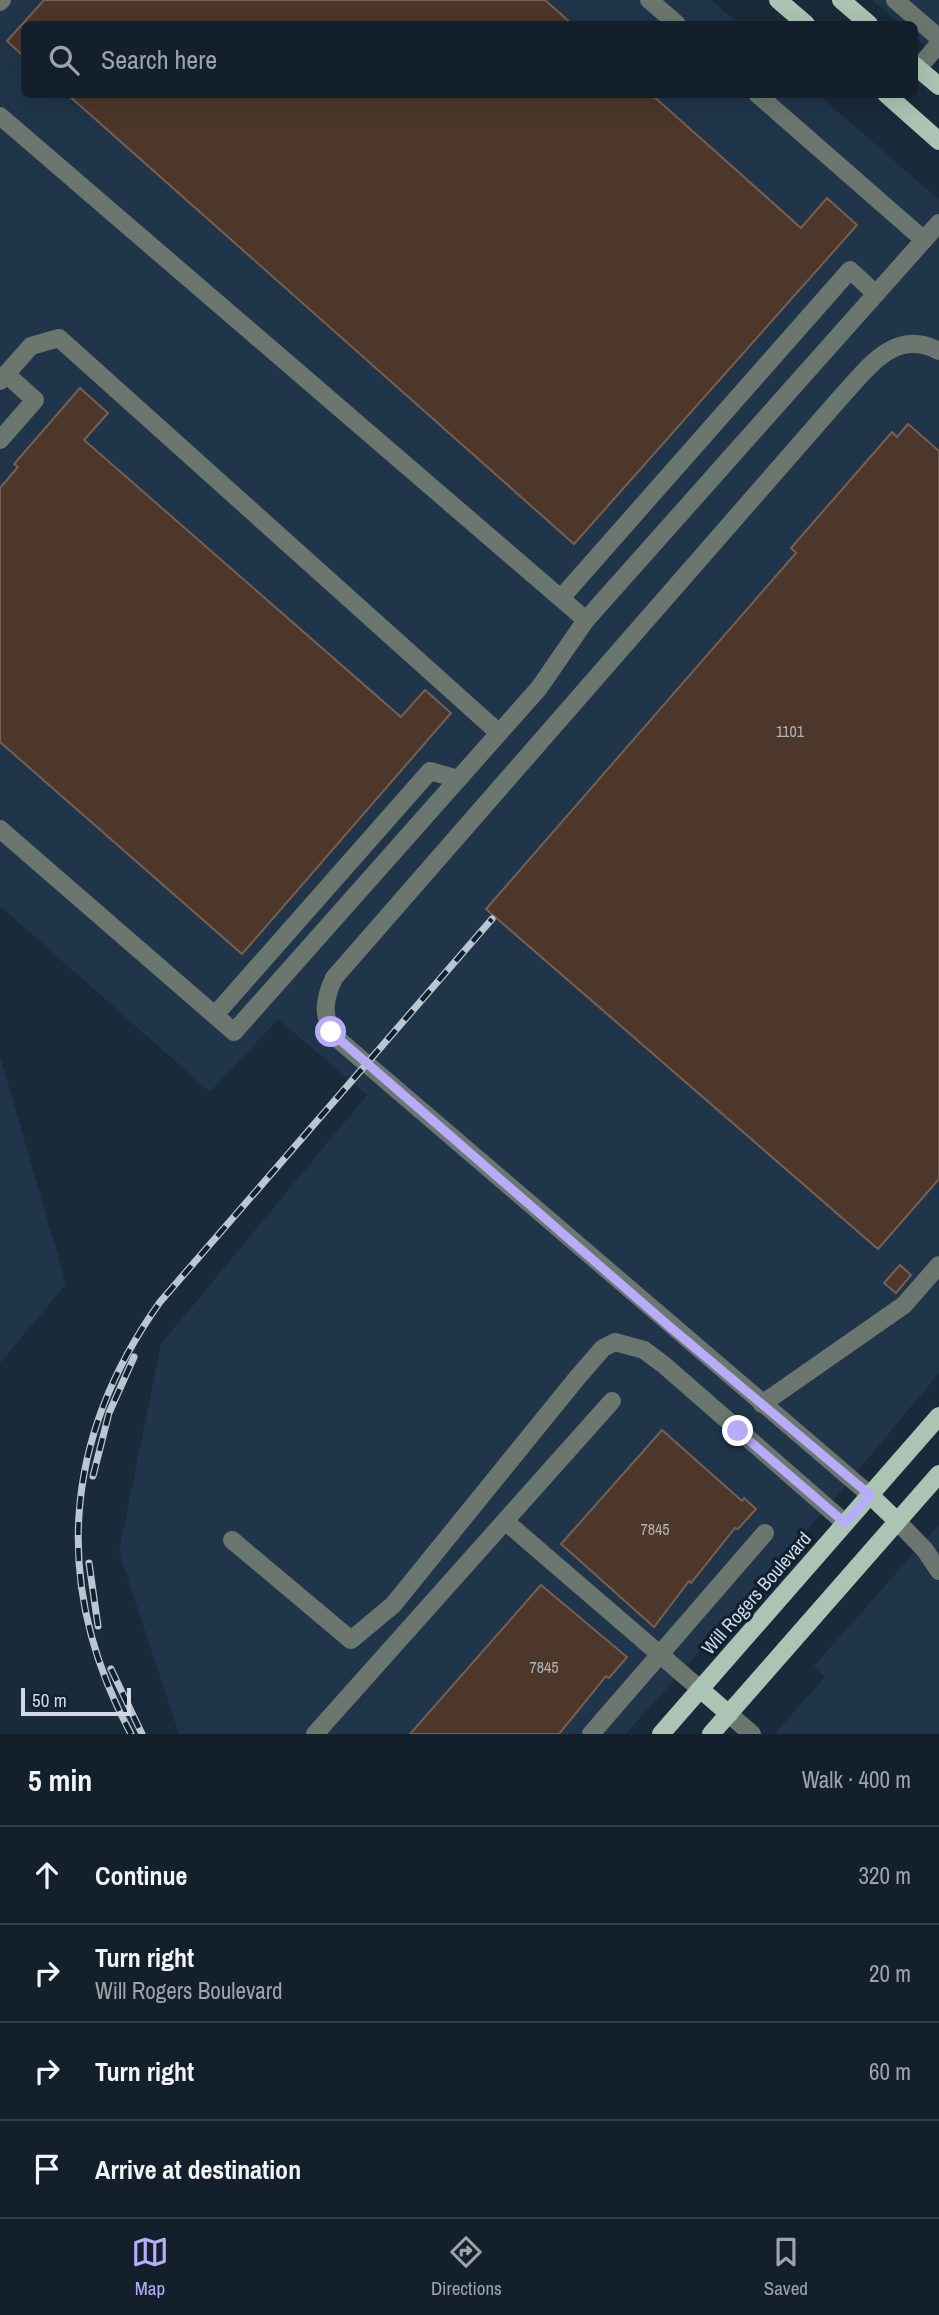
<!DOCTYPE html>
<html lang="en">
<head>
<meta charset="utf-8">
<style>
  :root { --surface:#13202c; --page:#1c2834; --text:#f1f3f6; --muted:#9da3a9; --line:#323e48; --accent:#b6acf8 }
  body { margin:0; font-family:"Archivo Narrow",sans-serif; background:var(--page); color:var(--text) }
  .scale { position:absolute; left:21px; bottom:18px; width:110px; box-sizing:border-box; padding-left:7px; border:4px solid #cfdae5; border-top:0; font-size:19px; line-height:24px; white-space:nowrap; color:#cfdae5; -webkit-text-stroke:5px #102030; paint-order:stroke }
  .stop { position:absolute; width:21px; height:21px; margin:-16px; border:5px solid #b6acf8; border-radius:50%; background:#fff }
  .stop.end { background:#b6acf8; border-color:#fff; box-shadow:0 2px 7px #0008 }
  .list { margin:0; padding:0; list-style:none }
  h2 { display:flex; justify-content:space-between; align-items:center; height:91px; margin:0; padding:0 28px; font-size:30px }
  h2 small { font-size:23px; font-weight:400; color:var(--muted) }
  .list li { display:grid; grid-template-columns:46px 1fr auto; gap:21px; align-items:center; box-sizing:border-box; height:98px; padding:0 28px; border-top:2px solid var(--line) }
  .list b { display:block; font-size:26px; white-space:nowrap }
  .list p { margin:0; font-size:23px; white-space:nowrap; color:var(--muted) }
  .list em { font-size:23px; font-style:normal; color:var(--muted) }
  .icon { flex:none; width:38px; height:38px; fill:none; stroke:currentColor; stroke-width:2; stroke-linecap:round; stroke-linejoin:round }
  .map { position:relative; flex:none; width:939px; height:1734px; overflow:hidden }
  .search { position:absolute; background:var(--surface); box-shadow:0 7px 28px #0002; left:21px; right:21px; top:21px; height:77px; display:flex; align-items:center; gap:18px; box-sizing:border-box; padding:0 24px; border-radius:10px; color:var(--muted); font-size:26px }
  .sheet { height:483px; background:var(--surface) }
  nav { display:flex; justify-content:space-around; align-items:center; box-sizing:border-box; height:98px; border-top:2px solid var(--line); background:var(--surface); font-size:19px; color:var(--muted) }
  nav a { display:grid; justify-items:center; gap:4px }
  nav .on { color:var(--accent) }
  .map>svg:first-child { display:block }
</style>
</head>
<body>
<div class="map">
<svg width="939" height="1734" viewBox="0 0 939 1734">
  <rect width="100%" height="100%" fill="#192a3a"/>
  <!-- built -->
  <g fill="#20354a">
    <polygon points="0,0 711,0 739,24 24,24 24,94 819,95 939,200 939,1373 831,1503 626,1734 179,1734 119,1552 161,1344 367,1095 278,1019 210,1092 0,906"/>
    <polygon points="872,0 939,0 939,58 915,37 914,24 900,24"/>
    <polygon points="0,1056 66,1284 0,1363"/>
    <polygon points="939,1525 939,1734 774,1734 825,1677 814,1666"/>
  </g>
  <!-- building -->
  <g fill="#4c372a" stroke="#775f52" stroke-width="2">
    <polygon points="44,0 545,0 572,24 24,24 24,57 7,41"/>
    <polygon points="67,94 651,94 801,228 827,198 857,225 574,544"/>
    <polygon points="80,388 108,413 84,440 401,717 425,690 451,713 242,954 0,742 0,488 18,467 14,464"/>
    <polygon points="908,424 939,451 939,1179 878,1249 486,909 796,553 791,548 892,432 897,437"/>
    <polygon points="900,1265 911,1275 896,1293 884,1283"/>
    <polygon points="662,1430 742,1501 744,1498 756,1509 738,1529 735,1528 691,1583 689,1581 654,1627 561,1544"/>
    <polygon points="541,1585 627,1657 609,1678 606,1676 559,1734 410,1734"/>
  </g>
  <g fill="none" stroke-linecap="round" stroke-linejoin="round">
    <!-- minor -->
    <g stroke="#6a766e" stroke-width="18">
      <polyline points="649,0 677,24"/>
      <polyline points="895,0 939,38"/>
      <polyline points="0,2 2,0"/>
      <polyline points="918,68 939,44"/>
      <polyline points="757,94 924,240"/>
      <polyline points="0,116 586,620 939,223"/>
      <polyline points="0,381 31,346 59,338 499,733"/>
      <polyline points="0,440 35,400 6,374"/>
      <polyline points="561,598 850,270 876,294"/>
      <polyline points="0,829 234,1032 539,688 586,620"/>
      <polyline points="215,1015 430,771 458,779"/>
      <polyline points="762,1404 904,1305 939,1265"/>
      <path d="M 870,1495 L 340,1041 C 321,1021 323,1001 334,978 L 841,397 C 868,368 895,327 939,351"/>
      <polyline points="897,1521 925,1550 939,1571"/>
      <polyline points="506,1522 700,1689"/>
      <polyline points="232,1540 351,1640 393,1605 577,1378 603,1348 615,1342 644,1350 664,1365 845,1523"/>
      <polyline points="729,1714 752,1734"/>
      <polyline points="315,1734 612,1401"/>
      <polyline points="591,1734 765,1533"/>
    </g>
    <!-- major -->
    <g stroke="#abc4b3" stroke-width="18">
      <polyline points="778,0 806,24"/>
      <polyline points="841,0 869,24"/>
      <polyline points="914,65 939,86"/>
      <polyline points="886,94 939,141"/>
      <polyline points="870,1495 897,1521"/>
      <polyline points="700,1689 729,1714"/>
      <polyline points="661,1734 939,1416"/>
      <polyline points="711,1734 939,1474"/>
    </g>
    <defs>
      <g id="rail">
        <polyline points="93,1476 109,1413 134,1357"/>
        <polyline points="89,1563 98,1626"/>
        <polyline points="111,1669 142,1734"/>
        <path d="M 131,1734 C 51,1585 63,1438 160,1302 L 492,919"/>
      </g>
    </defs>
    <!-- rail casing -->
    <use href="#rail" stroke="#bac6d1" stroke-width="7"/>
    <!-- rail -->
    <use href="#rail" stroke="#102030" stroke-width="4.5" stroke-dasharray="13" stroke-linecap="butt"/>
  </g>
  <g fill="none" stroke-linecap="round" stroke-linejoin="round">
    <!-- route -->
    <polyline stroke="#b6acf8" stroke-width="9" points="331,1032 669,1326 870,1495 845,1523 738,1431"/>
  </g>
  <g text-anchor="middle" stroke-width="6" stroke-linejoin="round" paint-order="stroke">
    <!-- number labels -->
    <g font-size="16" fill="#aeb1b6">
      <text x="790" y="737">1101</text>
      <text x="655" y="1535">7845</text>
      <text x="544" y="1673">7845</text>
    </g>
    <!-- street labels -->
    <g font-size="19" fill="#cfdae5" stroke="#102030">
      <text transform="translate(756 1593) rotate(-49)" y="7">Will Rogers Boulevard</text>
    </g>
  </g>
</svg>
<div class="scale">50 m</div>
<div class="stop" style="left:331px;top:1032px"></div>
<div class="stop end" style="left:738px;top:1431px"></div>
<div class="search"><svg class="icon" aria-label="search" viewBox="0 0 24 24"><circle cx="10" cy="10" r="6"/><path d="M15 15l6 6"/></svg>Search here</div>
</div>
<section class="sheet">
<h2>5 min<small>Walk · 400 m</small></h2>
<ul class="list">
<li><svg class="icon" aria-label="ahead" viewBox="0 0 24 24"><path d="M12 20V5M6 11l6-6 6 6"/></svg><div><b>Continue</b></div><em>320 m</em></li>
<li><svg class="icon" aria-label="right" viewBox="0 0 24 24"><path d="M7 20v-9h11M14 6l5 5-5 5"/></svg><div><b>Turn right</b><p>Will Rogers Boulevard</p></div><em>20 m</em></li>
<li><svg class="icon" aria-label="right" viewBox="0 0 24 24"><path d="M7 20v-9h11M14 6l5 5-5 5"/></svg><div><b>Turn right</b></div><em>60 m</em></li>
<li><svg class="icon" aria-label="arrive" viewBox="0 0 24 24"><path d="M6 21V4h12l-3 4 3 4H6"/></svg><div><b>Arrive at destination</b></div></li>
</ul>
</section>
<nav>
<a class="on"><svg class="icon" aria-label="map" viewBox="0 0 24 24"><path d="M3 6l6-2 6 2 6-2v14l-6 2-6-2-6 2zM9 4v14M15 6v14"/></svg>Map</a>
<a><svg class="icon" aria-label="directions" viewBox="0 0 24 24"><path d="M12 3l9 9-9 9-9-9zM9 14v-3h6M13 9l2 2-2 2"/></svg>Directions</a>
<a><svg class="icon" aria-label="saved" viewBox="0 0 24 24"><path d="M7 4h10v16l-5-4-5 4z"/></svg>Saved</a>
</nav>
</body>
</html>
